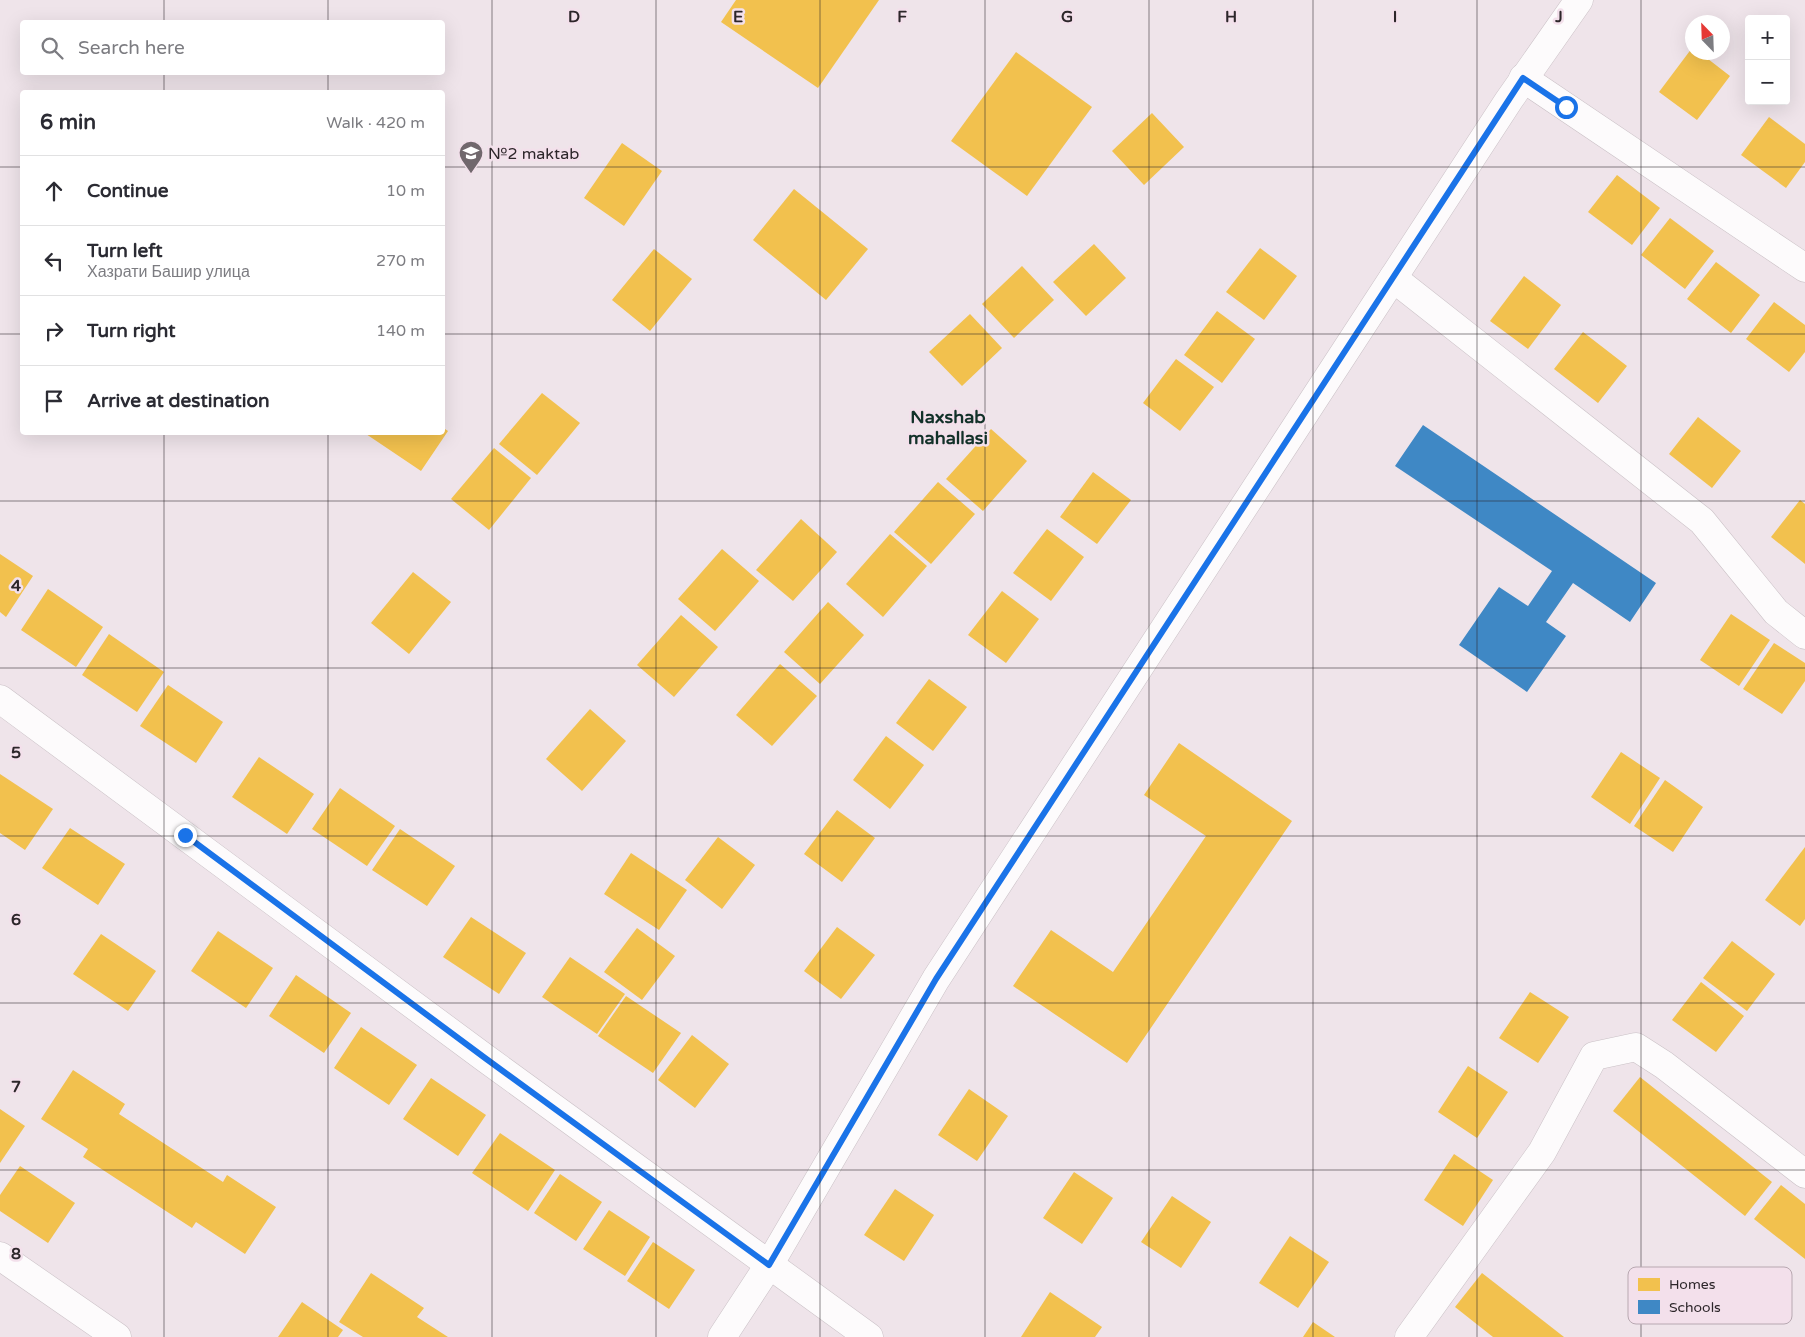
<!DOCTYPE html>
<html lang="en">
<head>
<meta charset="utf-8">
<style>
  :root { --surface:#fff; --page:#f7f7f7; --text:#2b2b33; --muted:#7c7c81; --line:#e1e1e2 }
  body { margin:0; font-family:"Varela Round",sans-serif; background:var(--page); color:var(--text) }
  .controls { position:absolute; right:15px; top:15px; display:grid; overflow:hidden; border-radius:5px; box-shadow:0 5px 20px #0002 }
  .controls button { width:45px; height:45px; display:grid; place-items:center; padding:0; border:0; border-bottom:1px solid var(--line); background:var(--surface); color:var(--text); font:25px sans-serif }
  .compass { position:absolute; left:1685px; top:15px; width:45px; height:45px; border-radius:50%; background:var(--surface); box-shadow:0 5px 20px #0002; rotate:337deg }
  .stop { position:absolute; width:15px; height:15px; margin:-11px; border:4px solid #1a73e8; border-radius:50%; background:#fff }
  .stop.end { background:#1a73e8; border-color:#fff; box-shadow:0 1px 5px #0008 }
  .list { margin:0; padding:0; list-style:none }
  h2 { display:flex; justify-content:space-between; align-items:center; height:65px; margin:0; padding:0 20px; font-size:21px }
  h2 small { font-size:16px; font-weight:400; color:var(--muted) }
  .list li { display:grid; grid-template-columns:32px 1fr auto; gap:15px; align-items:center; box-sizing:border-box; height:70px; padding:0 20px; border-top:1px solid var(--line) }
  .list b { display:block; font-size:19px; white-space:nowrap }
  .list p { margin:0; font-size:16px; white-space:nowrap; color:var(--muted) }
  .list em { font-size:16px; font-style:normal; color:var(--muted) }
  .icon { flex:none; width:28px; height:28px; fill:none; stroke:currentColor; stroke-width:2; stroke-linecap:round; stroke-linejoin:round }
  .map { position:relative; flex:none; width:1805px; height:1337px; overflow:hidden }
  .search { position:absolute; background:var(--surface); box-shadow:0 5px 20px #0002; left:20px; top:20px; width:425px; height:55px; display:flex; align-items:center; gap:12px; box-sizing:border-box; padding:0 18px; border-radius:5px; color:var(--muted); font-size:19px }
  .panel { position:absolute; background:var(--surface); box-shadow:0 5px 20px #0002; left:20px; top:90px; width:425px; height:345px; border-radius:5px }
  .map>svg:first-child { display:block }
</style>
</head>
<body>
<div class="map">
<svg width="1805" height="1337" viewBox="0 0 1805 1337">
  <rect width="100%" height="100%" fill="#efe4ea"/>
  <!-- homes -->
  <g fill="#f2c14e">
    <polygon points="736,0 879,0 818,88 721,22"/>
    <polygon points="1692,48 1692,52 1699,52 1730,76 1697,120 1659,92"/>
    <polygon points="1016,52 1092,107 1027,196 951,141"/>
    <polygon points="1152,113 1184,147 1144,185 1112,151"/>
    <polygon points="1769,117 1805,144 1805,162 1786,188 1741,155"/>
    <polygon points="622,143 662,171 624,226 584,198"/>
    <polygon points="1617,175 1660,208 1632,245 1588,212"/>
    <polygon points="794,189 868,249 826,300 753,240"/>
    <polygon points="1670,218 1714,251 1685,289 1641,255"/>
    <polygon points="1094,244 1126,278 1086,316 1053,282"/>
    <polygon points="1260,248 1297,276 1264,320 1226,292"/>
    <polygon points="654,249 692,279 650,331 612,300"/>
    <polygon points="1716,262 1760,295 1731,333 1687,299"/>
    <polygon points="1022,266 1054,300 1014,338 982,304"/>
    <polygon points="1524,276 1561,305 1528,349 1490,321"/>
    <polygon points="1774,302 1805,325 1805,352 1789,372 1746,339"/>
    <polygon points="1217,311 1255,339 1222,383 1184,355"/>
    <polygon points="970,314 1002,348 962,386 929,352"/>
    <polygon points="1583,332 1627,366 1598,403 1554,369"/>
    <polygon points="1176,359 1214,387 1180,431 1143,403"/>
    <polygon points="542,393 580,423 537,475 499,444"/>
    <polygon points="1698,417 1741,451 1712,488 1669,454"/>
    <polygon points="442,427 448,431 421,471 366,434 367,432 442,432"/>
    <polygon points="991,429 1027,461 983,511 946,479"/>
    <polygon points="494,448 531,478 489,530 451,499"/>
    <polygon points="1093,472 1131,500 1097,544 1060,517"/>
    <polygon points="938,482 975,514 931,564 894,532"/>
    <polygon points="1800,500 1805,504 1805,564 1771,537"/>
    <polygon points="801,519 837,552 793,601 756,570"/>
    <polygon points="1047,529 1084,557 1051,601 1013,573"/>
    <polygon points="890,534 927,566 883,617 846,584"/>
    <polygon points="722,549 759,581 715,631 678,599"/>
    <polygon points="0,554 33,576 6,617 0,612"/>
    <polygon points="413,572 451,602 409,654 371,623"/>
    <polygon points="48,589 103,627 76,667 21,630"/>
    <polygon points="1002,591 1039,619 1006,663 968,635"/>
    <polygon points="828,602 864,635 820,684 784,652"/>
    <polygon points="1731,614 1770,640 1739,686 1700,660"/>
    <polygon points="681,615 718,647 674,697 637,665"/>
    <polygon points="109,634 164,672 137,712 82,675"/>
    <polygon points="1774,643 1805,663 1805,681 1782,714 1743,689"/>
    <polygon points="780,664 817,696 772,746 736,715"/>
    <polygon points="929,679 967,707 933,751 896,723"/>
    <polygon points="168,685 223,722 196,763 140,726"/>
    <polygon points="590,709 626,741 582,791 546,759"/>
    <polygon points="886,736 924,765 890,809 853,780"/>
    <polygon points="1179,743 1292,821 1127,1063 1013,986 1051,930 1113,972 1206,836 1144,795"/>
    <polygon points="1621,752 1660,778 1630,824 1591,797"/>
    <polygon points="259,757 314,794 287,834 232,797"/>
    <polygon points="0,774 53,809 25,850 0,833"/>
    <polygon points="1665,780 1703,807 1673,852 1634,826"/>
    <polygon points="340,788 395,826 367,866 312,829"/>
    <polygon points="837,810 875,838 842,882 804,854"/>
    <polygon points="70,828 125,864 98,905 42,868"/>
    <polygon points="400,829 455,866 427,906 372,870"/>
    <polygon points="718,837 755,865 722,909 685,880"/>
    <polygon points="1805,847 1805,919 1800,926 1765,900"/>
    <polygon points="631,853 687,890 659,930 604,894"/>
    <polygon points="471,917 526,953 499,994 443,957"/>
    <polygon points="837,927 875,955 841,999 804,971"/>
    <polygon points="637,928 675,956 642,1000 604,972"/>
    <polygon points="218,931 273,968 246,1008 191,971"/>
    <polygon points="101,934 156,971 128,1011 73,974"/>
    <polygon points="1732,941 1775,974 1747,1011 1703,978"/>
    <polygon points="570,957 625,994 597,1034 542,997"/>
    <polygon points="296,975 351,1013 324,1053 269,1016"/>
    <polygon points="1701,982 1744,1016 1716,1052 1672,1020"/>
    <polygon points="1530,992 1569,1017 1538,1063 1499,1038"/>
    <polygon points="626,996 681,1033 653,1073 598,1036"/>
    <polygon points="361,1027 417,1065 389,1105 334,1068"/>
    <polygon points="692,1035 729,1064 695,1108 658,1080"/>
    <polygon points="1468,1066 1508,1092 1477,1138 1438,1112"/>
    <polygon points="73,1070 125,1104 119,1114 223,1182 227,1175 276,1207 245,1254 196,1222 192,1228 83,1157 88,1149 41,1119"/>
    <polygon points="1640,1077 1772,1182 1745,1216 1613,1111"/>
    <polygon points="431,1078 486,1115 458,1156 403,1119"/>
    <polygon points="969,1089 1008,1116 977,1161 938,1135"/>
    <polygon points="0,1109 25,1126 0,1163"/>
    <polygon points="500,1133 555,1170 528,1211 472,1173"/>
    <polygon points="1454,1154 1493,1180 1463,1226 1424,1200"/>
    <polygon points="20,1166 75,1203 48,1243 0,1211 0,1195"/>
    <polygon points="1074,1172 1113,1198 1082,1244 1043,1218"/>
    <polygon points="560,1174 602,1202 576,1241 534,1213"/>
    <polygon points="1781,1185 1805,1204 1805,1259 1754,1219"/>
    <polygon points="895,1189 934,1215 904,1261 864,1235"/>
    <polygon points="1172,1196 1211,1222 1181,1268 1141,1242"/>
    <polygon points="609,1210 650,1237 625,1276 583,1249"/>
    <polygon points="1290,1236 1329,1262 1298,1308 1259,1283"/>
    <polygon points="653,1242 695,1270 669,1309 627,1281"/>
    <polygon points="371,1273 424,1308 417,1317 448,1337 363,1337 339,1322"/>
    <polygon points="1482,1273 1564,1337 1493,1337 1455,1307"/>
    <polygon points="1050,1292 1102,1327 1095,1337 1021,1337"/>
    <polygon points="302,1302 343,1330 338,1337 278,1337"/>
    <polygon points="1313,1322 1335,1337 1303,1337"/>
  </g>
  <!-- schools -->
  <polygon fill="#3f88c5" points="1423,425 1656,583 1630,622 1573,583 1546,622 1566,636 1527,692 1459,645 1499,587 1528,606 1552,571 1395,466"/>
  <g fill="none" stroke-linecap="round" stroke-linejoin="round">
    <defs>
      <g id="minor">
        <polyline points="1523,78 1805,268"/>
        <polyline points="1393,278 1702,521 1776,612 1805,635"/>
        <polyline points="0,699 485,1058 869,1337"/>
        <polyline points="0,1256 117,1337"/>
        <polyline points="1409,1337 1542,1152 1594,1056 1636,1047 1664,1065 1805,1174"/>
      </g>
      <polyline id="tertiary" points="722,1337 769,1265 936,979 1509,100 1579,0"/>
    </defs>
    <!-- minor casing -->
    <use href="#minor" stroke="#cac1c6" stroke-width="29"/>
    <!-- tertiary casing -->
    <use href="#tertiary" stroke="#cac1c6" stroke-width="29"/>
    <!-- minor -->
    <use href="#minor" stroke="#fdfbfc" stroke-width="28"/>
    <!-- tertiary -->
    <use href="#tertiary" stroke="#fdfbfc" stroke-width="28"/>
  </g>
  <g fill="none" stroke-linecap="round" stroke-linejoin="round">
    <!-- route -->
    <polyline stroke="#1a73e8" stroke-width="6" points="185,835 485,1058 769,1265 936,979 1523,78 1566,107"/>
  </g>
  <!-- grid -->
  <path fill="none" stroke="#2d262a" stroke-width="1" stroke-opacity="0.55" d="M 164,0 L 164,22M 328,0 L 328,22M 492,0 L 492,1337M 656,0 L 656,1337M 820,0 L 820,1337M 985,0 L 985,1337M 1149,0 L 1149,1337M 1313,0 L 1313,1337M 1477,0 L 1477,1337M 1641,0 L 1641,1337M 164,72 L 164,92M 328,72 L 328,92M 0,167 L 22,167M 442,167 L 1805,167M 0,334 L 22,334M 442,334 L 1805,334M 164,432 L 164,1337M 328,432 L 328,1337M 0,501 L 1805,501M 0,668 L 1805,668M 0,836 L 1805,836M 0,1003 L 1805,1003M 0,1170 L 1805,1170"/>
  <!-- icons -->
  <defs>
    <symbol id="school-pin" viewBox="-11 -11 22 30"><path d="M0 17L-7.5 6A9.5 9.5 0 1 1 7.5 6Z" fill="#71686d" stroke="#f3e0eb"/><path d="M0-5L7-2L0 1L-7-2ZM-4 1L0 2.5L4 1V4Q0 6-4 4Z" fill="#fff"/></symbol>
  </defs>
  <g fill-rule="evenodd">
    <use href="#school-pin" x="457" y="139" width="28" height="38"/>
  </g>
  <g text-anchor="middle" stroke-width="5" stroke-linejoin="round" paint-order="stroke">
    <!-- poi labels -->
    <g font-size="16" fill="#2d262a" stroke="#f3e0eb" text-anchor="start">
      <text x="488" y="159">№2 maktab</text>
    </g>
    <!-- neighbourhood labels -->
    <g font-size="18" font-weight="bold" fill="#123129" stroke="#f3e0eb">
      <text x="948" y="423">Naxshab<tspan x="948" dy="21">mahallasi</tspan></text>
    </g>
  </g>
  <!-- legend -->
  <rect x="1628" y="1267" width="164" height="57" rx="8" fill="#f3e0eb" stroke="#b8a8b1" stroke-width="1"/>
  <rect x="1638" y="1278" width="22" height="13" fill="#f2c14e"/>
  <rect x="1638" y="1300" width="22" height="14" fill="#3f88c5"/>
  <g font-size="14" fill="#2d262a">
    <text x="1669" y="1289">Homes</text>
    <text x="1669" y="1312">Schools</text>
  </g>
  <g font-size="16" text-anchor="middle" font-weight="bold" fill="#2d262a" stroke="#f3e0eb" stroke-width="5" stroke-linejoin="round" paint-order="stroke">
    <text x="574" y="22">D</text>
    <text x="738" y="22">E</text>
    <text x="902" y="22">F</text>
    <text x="1067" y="22">G</text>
    <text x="1231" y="22">H</text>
    <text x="1395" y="22">I</text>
    <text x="1559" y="22">J</text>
    <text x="16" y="591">4</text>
    <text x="16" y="758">5</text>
    <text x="16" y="925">6</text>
    <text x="16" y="1092">7</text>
    <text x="16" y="1259">8</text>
  </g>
</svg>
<div class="controls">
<button>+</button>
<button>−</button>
</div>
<svg class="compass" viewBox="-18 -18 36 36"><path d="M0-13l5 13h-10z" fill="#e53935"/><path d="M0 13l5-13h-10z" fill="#7c7c81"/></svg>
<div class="stop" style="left:1566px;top:107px"></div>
<div class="stop end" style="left:185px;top:835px"></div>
<div class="search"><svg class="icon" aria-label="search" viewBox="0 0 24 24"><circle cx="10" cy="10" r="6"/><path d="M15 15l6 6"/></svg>Search here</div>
<section class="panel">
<h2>6 min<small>Walk · 420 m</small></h2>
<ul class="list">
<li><svg class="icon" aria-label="ahead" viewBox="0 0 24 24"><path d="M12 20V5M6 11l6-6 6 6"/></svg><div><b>Continue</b></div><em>10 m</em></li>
<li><svg class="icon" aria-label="left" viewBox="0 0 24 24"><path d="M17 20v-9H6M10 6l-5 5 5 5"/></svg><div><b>Turn left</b><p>Хазрати Башир улица</p></div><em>270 m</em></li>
<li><svg class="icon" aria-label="right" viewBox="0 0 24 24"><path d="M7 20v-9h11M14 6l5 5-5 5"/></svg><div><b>Turn right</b></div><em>140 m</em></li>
<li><svg class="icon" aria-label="arrive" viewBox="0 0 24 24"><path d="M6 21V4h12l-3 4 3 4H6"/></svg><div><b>Arrive at destination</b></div></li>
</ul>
</section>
</div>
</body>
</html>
